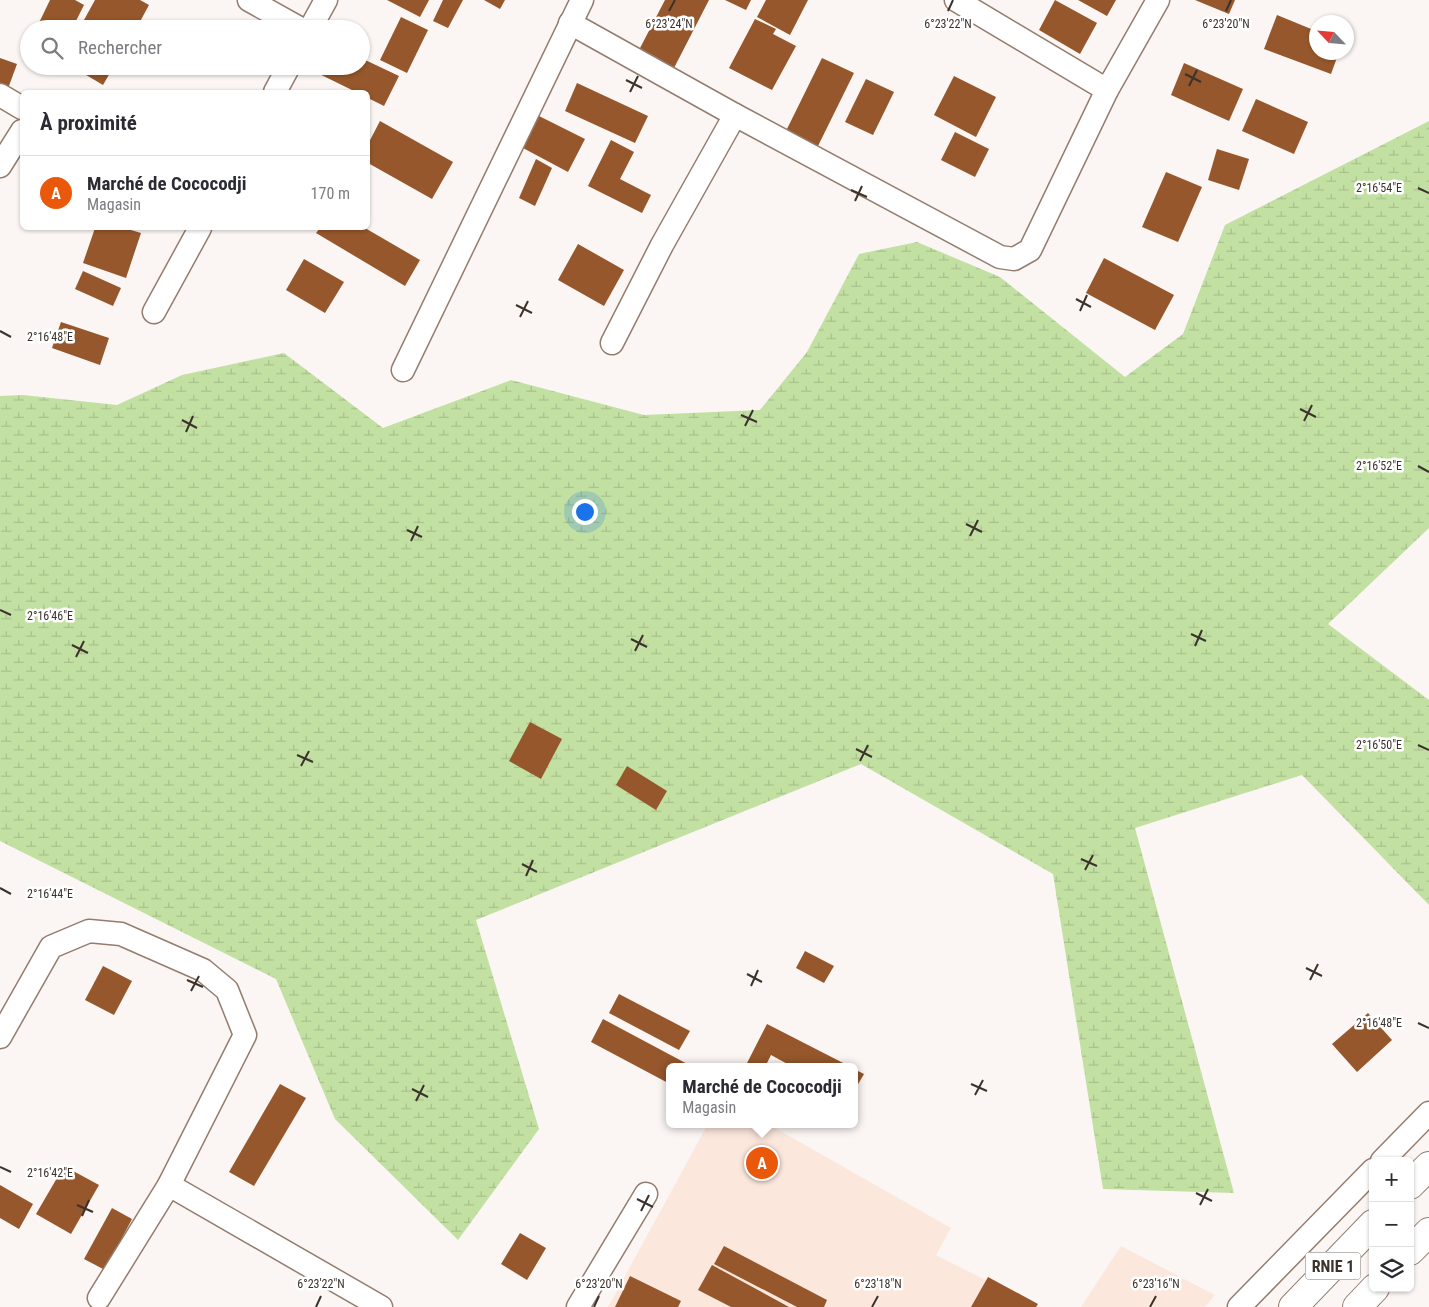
<!DOCTYPE html>
<html lang="fr">
<head>
<meta charset="utf-8">
<style>
  :root { --surface:#fff; --page:#f7f7f7; --text:#2b2b33; --muted:#7c7c81; --line:#e1e1e2; --accent:#ea580c }
  body { margin:0; font-family:"Roboto Condensed",sans-serif; background:var(--page); color:var(--text) }
  .controls { position:absolute; right:15px; bottom:15px; display:grid; overflow:hidden; border-radius:8px; box-shadow:0 1px 4px #0004 }
  .controls button { width:45px; height:45px; display:grid; place-items:center; padding:0; border:0; border-bottom:1px solid var(--line); background:var(--surface); color:var(--text); font:25px sans-serif }
  .compass { position:absolute; left:1309px; top:15px; width:45px; height:45px; border-radius:50%; background:var(--surface); box-shadow:0 1px 4px #0004; rotate:296deg }
  .you { position:absolute; left:584px; top:511px; width:18px; height:18px; margin:-12px; border:4px solid #fff; border-radius:50%; background:#1a73e8; box-shadow:0 0 0 8px #1a73e833 }
  .badge { display:grid; place-items:center; width:32px; height:32px; border-radius:50%; background:var(--accent); color:#fff; font-size:16px; font-weight:700 }
  .pin { position:absolute; translate:-50% -50%; border:2px solid #fff; box-shadow:0 1px 5px #0006 }
  .popup { position:absolute; left:666px; top:1063px; width:192px; height:65px; box-sizing:border-box; display:grid; place-content:center; border-radius:8px; background:var(--surface); filter:drop-shadow(0 1px 4px #0005); font-size:16px; white-space:nowrap; color:var(--muted) }
  .popup b { font-size:19px; color:var(--text) }
  .popup::after { content:''; position:absolute; left:50%; top:100%; margin-left:-10px; border:10px solid transparent; border-top-color:var(--surface) }
  .list { margin:0; padding:0; list-style:none }
  h2 { display:flex; justify-content:space-between; align-items:center; height:65px; margin:0; padding:0 20px; font-size:21px }
  h2 small { font-size:16px; font-weight:400; color:var(--muted) }
  .list li { display:grid; grid-template-columns:32px 1fr auto; gap:15px; align-items:center; box-sizing:border-box; height:75px; padding:0 20px; border-top:1px solid var(--line) }
  .list b { display:block; font-size:19px; white-space:nowrap }
  .list p { margin:0; font-size:16px; white-space:nowrap; color:var(--muted) }
  .list em { font-size:16px; font-style:normal; color:var(--muted) }
  .icon { flex:none; width:28px; height:28px; fill:none; stroke:currentColor; stroke-width:2; stroke-linecap:round; stroke-linejoin:round }
  .map { position:relative; flex:none; width:1429px; height:1307px; overflow:hidden }
  .search { position:absolute; background:var(--surface); box-shadow:0 1px 4px #0004; left:20px; top:20px; width:350px; height:55px; display:flex; align-items:center; gap:12px; box-sizing:border-box; padding:0 18px; border-radius:28px; color:var(--muted); font-size:19px }
  .panel { position:absolute; background:var(--surface); box-shadow:0 1px 4px #0004; left:20px; top:90px; width:350px; height:140px; border-radius:8px }
  .map>svg:first-child { display:block }
</style>
</head>
<body>
<div class="map">
<svg width="1429" height="1307" viewBox="0 0 1429 1307">
  <defs>
    <pattern id="wetland-marsh" width="20" height="14" patternUnits="userSpaceOnUse" patternTransform="scale(1.25)"><rect width="20" height="14" fill="#c2e0a2"/><path d="M1 5h8M5 5V1M11 12h8M15 12V8" fill="none" stroke="#a8c18c"/></pattern>
  </defs>
  <rect width="100%" height="100%" fill="#fbf6f3"/>
  <!-- built -->
  <g fill="#fce7dc">
    <polygon points="708,1124 768,1124 951,1228 936,1255 1040,1307 608,1307"/>
    <polygon points="1121,1246 1215,1295 1205,1307 1081,1307"/>
  </g>
  <!-- wetland -->
  <polygon fill="url(#wetland-marsh)" points="1429,121 1429,528 1328,624 1429,700 1429,905 1302,775 1135,828 1234,1193 1103,1189 1053,874 861,764 476,920 539,1129 458,1240 335,1119 276,979 0,841 0,396 23,395 117,405 182,375 284,353 383,428 511,380 644,415 760,410 807,352 859,254 917,242 1000,277 1125,377 1183,334 1225,225"/>
  <!-- building -->
  <g fill="#95572b">
    <polygon points="50,0 75,0 84,5 72,29 36,29"/>
    <polygon points="95,0 140,0 149,5 136,29 79,29"/>
    <polygon points="387,0 429,0 420,17"/>
    <polygon points="443,0 463,0 448,28 433,21"/>
    <polygon points="484,0 505,0 500,9"/>
    <polygon points="665,0 709,0 674,68 639,50"/>
    <polygon points="725,0 751,0 746,10"/>
    <polygon points="766,0 808,0 790,35 757,17"/>
    <polygon points="1055,0 1097,23 1080,54 1039,30"/>
    <polygon points="1078,0 1116,0 1107,16"/>
    <polygon points="1195,0 1235,0 1229,14"/>
    <polygon points="1277,15 1316,31 1316,52 1339,52 1331,74 1264,49"/>
    <polygon points="401,17 428,30 407,73 380,60"/>
    <polygon points="755,19 776,29 773,34 796,46 772,90 729,68"/>
    <polygon points="0,58 17,64 6,94 0,91"/>
    <polygon points="361,58 399,76 384,106 368,98 368,92 356,92 303,66 361,66"/>
    <polygon points="822,58 854,73 817,148 785,133"/>
    <polygon points="1184,63 1243,89 1229,121 1171,95"/>
    <polygon points="71,66 114,66 103,85"/>
    <polygon points="954,76 996,97 976,137 934,115"/>
    <polygon points="866,79 894,92 873,135 845,122"/>
    <polygon points="577,83 648,116 635,143 565,111"/>
    <polygon points="1256,99 1308,122 1294,154 1242,131"/>
    <polygon points="539,116 585,139 568,172 523,148"/>
    <polygon points="380,121 453,162 432,199 368,163 368,144"/>
    <polygon points="955,132 989,149 975,177 941,160"/>
    <polygon points="611,140 634,152 620,179 651,195 642,213 588,186"/>
    <polygon points="1217,149 1249,159 1239,190 1208,180"/>
    <polygon points="536,159 552,168 535,206 519,198"/>
    <polygon points="1166,172 1202,187 1178,242 1142,227"/>
    <polygon points="95,228 124,228 141,233 126,278 83,263"/>
    <polygon points="320,228 365,228 420,260 405,286 316,233"/>
    <polygon points="578,244 624,270 604,306 558,280"/>
    <polygon points="1104,258 1174,295 1155,330 1086,293"/>
    <polygon points="304,259 344,282 325,313 286,290"/>
    <polygon points="83,271 121,288 113,306 75,289"/>
    <polygon points="61,322 109,338 100,365 52,348"/>
    <polygon points="530,722 562,739 541,779 509,761"/>
    <polygon points="627,766 667,791 656,810 616,785"/>
    <polygon points="805,951 834,966 824,983 796,968"/>
    <polygon points="103,966 132,981 114,1015 85,1000"/>
    <polygon points="619,994 690,1031 679,1050 609,1013"/>
    <polygon points="1368,1013 1392,1040 1357,1072 1332,1044"/>
    <polygon points="603,1019 693,1067 670,1067 670,1084 591,1042"/>
    <polygon points="767,1024 851,1067 793,1067 771,1055 765,1067 745,1067"/>
    <polygon points="854,1069 864,1074 854,1091"/>
    <polygon points="280,1084 306,1098 254,1186 229,1172"/>
    <polygon points="64,1166 99,1185 71,1234 36,1214"/>
    <polygon points="0,1185 33,1204 19,1229 0,1218"/>
    <polygon points="112,1208 132,1219 105,1270 84,1259"/>
    <polygon points="520,1233 546,1248 527,1280 501,1264"/>
    <polygon points="724,1246 827,1300 824,1307 797,1307 714,1264"/>
    <polygon points="712,1265 789,1307 731,1307 698,1290"/>
    <polygon points="630,1276 681,1301 678,1307 615,1307"/>
    <polygon points="988,1277 1038,1304 1036,1307 971,1307"/>
  </g>
  <g fill="none" stroke-linecap="round" stroke-linejoin="round">
    <defs>
      <g id="minor">
        <polyline points="249,0 301,29"/>
        <polyline points="956,0 1107,90"/>
        <polyline points="570,23 735,115 1000,257 1014,259 1030,250 1107,90 1158,0"/>
        <polyline points="310,29 326,0"/>
        <polyline points="275,92 289,66"/>
        <polyline points="0,95 22,108"/>
        <polyline points="0,166 22,131"/>
        <polyline points="154,312 200,228"/>
        <polyline points="612,343 662,245 735,115"/>
        <polyline points="403,370 582,0"/>
        <polyline points="0,1037 51,947 89,931 121,934 203,970 227,990 245,1035 169,1185 99,1298"/>
        <polyline points="1382,1161 1429,1113"/>
        <polyline points="169,1185 381,1307"/>
        <polyline points="578,1307 646,1194"/>
        <polyline points="1239,1307 1373,1170"/>
      </g>
      <g id="trunk">
        <polyline points="1410,1185 1429,1166"/>
        <polyline points="1410,1251 1429,1232"/>
        <polyline points="1293,1307 1373,1224"/>
        <polyline points="1357,1307 1375,1288"/>
      </g>
    </defs>
    <!-- minor casing -->
    <use href="#minor" stroke="#947c6e" stroke-width="25"/>
    <!-- trunk casing -->
    <use href="#trunk" stroke="#947c6e" stroke-width="30"/>
    <!-- minor -->
    <use href="#minor" stroke="#fff" stroke-width="22"/>
    <!-- trunk -->
    <use href="#trunk" stroke="#fff" stroke-width="28"/>
  </g>
  <!-- ticks -->
  <path fill="none" stroke="#3c322c" stroke-width="2" d="M 669,11 L 675,0M 948,11 L 953,0M 1226,11 L 1231,0M 1185,74 L 1201,82M 626,80 L 642,88M 1189,86 L 1197,70M 630,92 L 638,76M 1418,188 L 1429,193M 851,190 L 867,197M 855,201 L 862,186M 1076,299 L 1091,307M 516,305 L 532,313M 1080,311 L 1087,295M 520,317 L 528,301M 0,331 L 11,337M 1300,409 L 1316,417M 741,415 L 757,422M 182,420 L 197,428M 1304,421 L 1312,405M 745,426 L 753,410M 186,432 L 193,416M 1418,466 L 1429,472M 966,524 L 982,532M 407,530 L 422,537M 970,536 L 978,520M 411,541 L 418,526M 0,610 L 11,615M 1191,634 L 1206,641M 631,639 L 647,647M 72,645 L 88,653M 1195,646 L 1202,630M 635,651 L 643,635M 76,657 L 84,641M 1418,745 L 1429,750M 856,749 L 872,757M 297,755 L 313,762M 860,761 L 868,745M 301,766 L 309,751M 1081,859 L 1097,866M 522,864 L 537,872M 1085,870 L 1093,855M 526,876 L 533,860M 0,888 L 11,894M 1306,968 L 1322,976M 747,974 L 762,982M 187,980 L 203,987M 1310,980 L 1318,964M 751,986 L 758,970M 191,991 L 199,976M 1418,1023 L 1429,1028M 971,1084 L 987,1091M 412,1089 L 428,1097M 975,1095 L 983,1080M 416,1101 L 424,1085M 0,1167 L 11,1172M 1196,1193 L 1212,1201M 637,1199 L 653,1207M 77,1205 L 93,1212M 1200,1205 L 1208,1189M 641,1211 L 649,1195M 82,1216 L 89,1200M 316,1307 L 321,1296M 594,1307 L 599,1296M 872,1307 L 878,1296M 1150,1307 L 1156,1296"/>
  <g text-anchor="middle" stroke-width="5" stroke-linejoin="round" paint-order="stroke">
    <!-- shield labels -->
    <rect fill="#fff" stroke="#76706b" stroke-width="1" x="1305.5" y="1252.5" width="55" height="27" rx="4"/>
    <g font-size="16" font-weight="bold" fill="#3c322c">
      <text x="1333" y="1272">RNIE 1</text>
    </g>
  </g>
  <g font-size="12" text-anchor="middle" fill="#3c322c" stroke="#fff" stroke-width="5" stroke-linejoin="round" paint-order="stroke">
    <text x="669" y="28">6°23'24"N</text>
    <text x="948" y="28">6°23'22"N</text>
    <text x="1226" y="28">6°23'20"N</text>
    <text x="1379" y="192">2°16'54"E</text>
    <text x="50" y="341">2°16'48"E</text>
    <text x="1379" y="470">2°16'52"E</text>
    <text x="50" y="620">2°16'46"E</text>
    <text x="1379" y="749">2°16'50"E</text>
    <text x="50" y="898">2°16'44"E</text>
    <text x="1379" y="1027">2°16'48"E</text>
    <text x="50" y="1177">2°16'42"E</text>
    <text x="321" y="1288">6°23'22"N</text>
    <text x="599" y="1288">6°23'20"N</text>
    <text x="878" y="1288">6°23'18"N</text>
    <text x="1156" y="1288">6°23'16"N</text>
  </g>
</svg>
<div class="controls">
<button>+</button>
<button>−</button>
<button><svg class="icon" aria-label="layers" viewBox="0 0 24 24"><path d="M12 4l9 5-9 5-9-5zM3 14l9 5 9-5"/></svg></button>
</div>
<svg class="compass" viewBox="-18 -18 36 36"><path d="M0-13l5 13h-10z" fill="#e53935"/><path d="M0 13l5-13h-10z" fill="#7c7c81"/></svg>
<div class="you"></div>
<div class="pin badge" style="left:762px;top:1163px">A</div>
<div class="popup"><b>Marché de Cococodji</b>Magasin</div>
<div class="search"><svg class="icon" aria-label="search" viewBox="0 0 24 24"><circle cx="10" cy="10" r="6"/><path d="M15 15l6 6"/></svg>Rechercher</div>
<section class="panel">
<h2>À proximité<small></small></h2>
<ul class="list">
<li><span class="badge">A</span><div><b>Marché de Cococodji</b><p>Magasin</p></div><em>170 m</em></li>
</ul>
</section>
</div>
</body>
</html>
